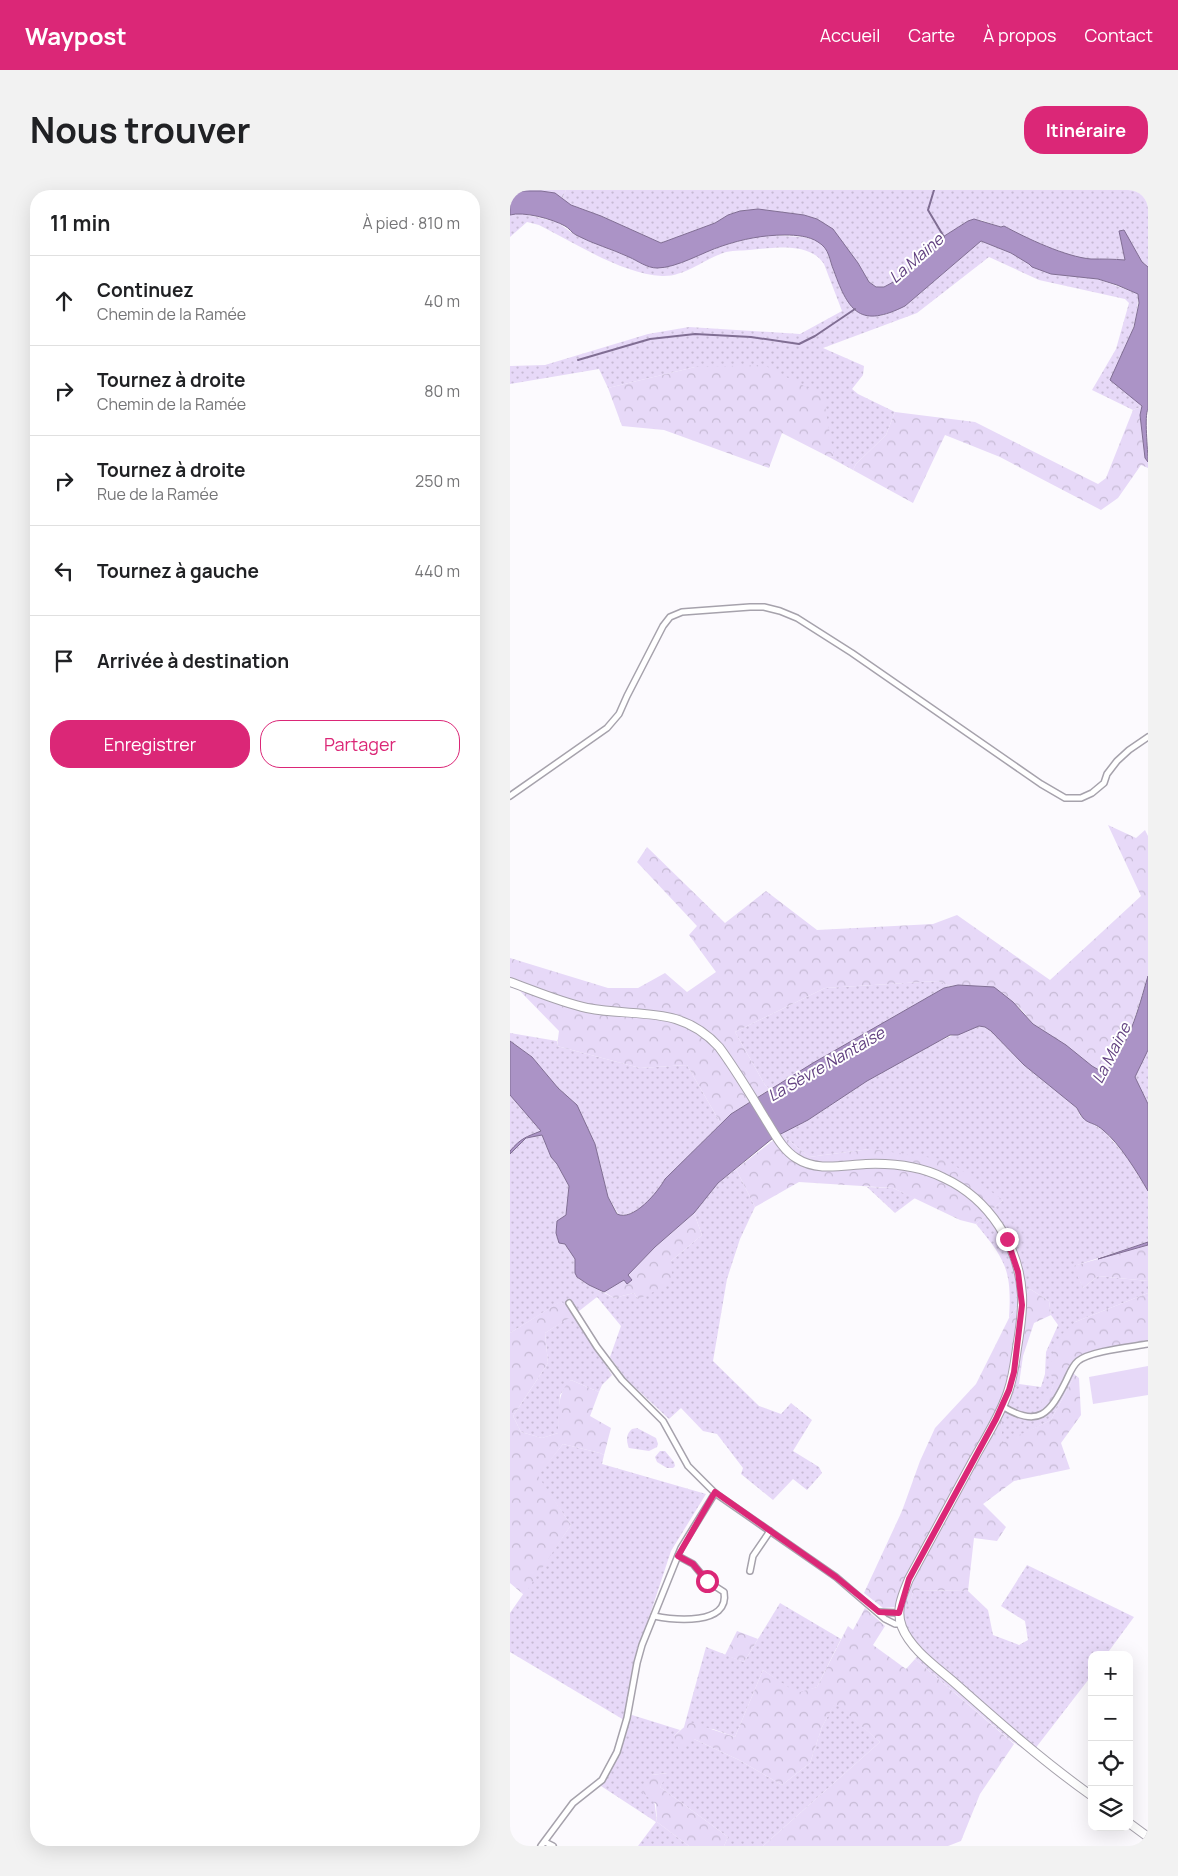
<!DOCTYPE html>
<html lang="fr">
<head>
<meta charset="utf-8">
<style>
  :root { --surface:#fff; --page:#f2f2f2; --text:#202124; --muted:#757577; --line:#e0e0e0; --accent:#db2777 }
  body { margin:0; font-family:Manrope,sans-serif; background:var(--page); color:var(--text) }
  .controls { position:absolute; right:15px; bottom:15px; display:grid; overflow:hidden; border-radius:10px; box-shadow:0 5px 20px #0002 }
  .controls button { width:45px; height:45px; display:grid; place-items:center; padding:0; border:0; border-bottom:1px solid var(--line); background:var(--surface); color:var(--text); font:25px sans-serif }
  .stop { position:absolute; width:15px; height:15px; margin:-11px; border:4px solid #db2777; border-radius:50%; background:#fff }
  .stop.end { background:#db2777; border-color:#fff; box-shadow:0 1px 5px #0008 }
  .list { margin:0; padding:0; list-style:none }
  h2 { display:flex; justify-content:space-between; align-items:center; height:65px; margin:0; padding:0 20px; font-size:21px }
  h2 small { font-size:16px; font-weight:400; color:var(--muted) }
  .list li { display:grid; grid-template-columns:32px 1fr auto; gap:15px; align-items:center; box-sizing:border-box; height:90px; padding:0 20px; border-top:1px solid var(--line) }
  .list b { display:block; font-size:19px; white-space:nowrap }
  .list p { margin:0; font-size:16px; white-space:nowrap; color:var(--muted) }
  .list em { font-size:16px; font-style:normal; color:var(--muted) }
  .actions { display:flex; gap:10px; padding:15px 20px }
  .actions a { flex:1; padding:11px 0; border:1px solid var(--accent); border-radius:20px; text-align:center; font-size:18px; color:var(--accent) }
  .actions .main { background:var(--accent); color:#fff }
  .icon { flex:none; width:28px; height:28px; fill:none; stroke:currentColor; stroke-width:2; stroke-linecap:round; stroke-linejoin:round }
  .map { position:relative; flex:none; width:638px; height:1656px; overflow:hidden; border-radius:20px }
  header { display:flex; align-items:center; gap:30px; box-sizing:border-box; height:70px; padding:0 25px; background:var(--accent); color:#fff }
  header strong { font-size:24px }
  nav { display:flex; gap:28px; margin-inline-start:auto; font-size:18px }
  .intro { display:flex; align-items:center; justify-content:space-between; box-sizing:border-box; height:120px; padding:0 30px }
  h1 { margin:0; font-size:35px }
  .button { padding:12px 22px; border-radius:20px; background:var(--accent); color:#fff; font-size:18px; font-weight:700 }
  main { display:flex; gap:30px; padding:0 30px }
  aside { flex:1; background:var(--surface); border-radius:20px; box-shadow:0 5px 20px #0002 }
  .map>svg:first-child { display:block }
</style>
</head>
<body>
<header>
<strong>Waypost</strong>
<nav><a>Accueil</a><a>Carte</a><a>À propos</a><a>Contact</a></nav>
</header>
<div class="intro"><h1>Nous trouver</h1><a class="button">Itinéraire</a></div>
<main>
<aside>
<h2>11 min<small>À pied · 810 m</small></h2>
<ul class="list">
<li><svg class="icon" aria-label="ahead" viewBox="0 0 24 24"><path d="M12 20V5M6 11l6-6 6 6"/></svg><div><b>Continuez</b><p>Chemin de la Ramée</p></div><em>40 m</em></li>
<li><svg class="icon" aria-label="right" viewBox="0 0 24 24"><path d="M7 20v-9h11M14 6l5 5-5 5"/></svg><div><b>Tournez à droite</b><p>Chemin de la Ramée</p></div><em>80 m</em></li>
<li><svg class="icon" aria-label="right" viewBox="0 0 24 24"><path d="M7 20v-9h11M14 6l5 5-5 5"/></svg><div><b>Tournez à droite</b><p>Rue de la Ramée</p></div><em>250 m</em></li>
<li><svg class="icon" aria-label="left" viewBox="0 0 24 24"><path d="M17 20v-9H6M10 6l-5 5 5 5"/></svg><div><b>Tournez à gauche</b></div><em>440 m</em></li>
<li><svg class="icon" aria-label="arrive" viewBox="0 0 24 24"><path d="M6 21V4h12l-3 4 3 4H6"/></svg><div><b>Arrivée à destination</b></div></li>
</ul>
<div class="actions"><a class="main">Enregistrer</a><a>Partager</a></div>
</aside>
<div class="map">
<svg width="638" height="1656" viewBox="0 0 638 1656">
  <defs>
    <pattern id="grass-dots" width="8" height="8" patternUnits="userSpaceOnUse" patternTransform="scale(1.25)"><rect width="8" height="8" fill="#e7d9f8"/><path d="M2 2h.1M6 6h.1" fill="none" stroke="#c6bad4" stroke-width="1.8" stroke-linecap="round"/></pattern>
    <pattern id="forest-crowns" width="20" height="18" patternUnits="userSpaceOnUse" patternTransform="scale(1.25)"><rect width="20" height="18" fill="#e7d9f8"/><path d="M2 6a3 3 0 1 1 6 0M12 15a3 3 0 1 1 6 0" fill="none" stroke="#c6bad4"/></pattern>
  </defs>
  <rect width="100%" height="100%" fill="#fcfafe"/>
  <!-- grass -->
  <g fill="url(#grass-dots)">
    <path d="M 56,0 L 638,0 L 638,77 L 632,72 L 613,40 L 616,70 C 604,69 592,69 581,69 C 556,67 516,48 494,36 L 491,37 L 471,30 L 458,31 L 428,50 L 387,90 L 374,97 L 366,97 L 359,92 L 348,73 L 307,29 L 294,25 L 248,19 L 230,21 L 218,25 L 205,33 L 151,53 L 91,26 L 61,15 L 52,9 Z"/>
    <path d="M 9,23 L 47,32 L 65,45 L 147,78 L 163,74 L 212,56 L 245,47 L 255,45 L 293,47 L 307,51 L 316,58 L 324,82 L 345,121 L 371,126 L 395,116 L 471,51 L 501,63 L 541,84 L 588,89 L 628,104 C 629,135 613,163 600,190 L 633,216 L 623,220 L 582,200 L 606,159 L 619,113 L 615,109 L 529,90 L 479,67 L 407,123 L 313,158 L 354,176 L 353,185 L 342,199 L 348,204 L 385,222 L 376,245 L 346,274 L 343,280 L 319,267 L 324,266 L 185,177 L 98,198 L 89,179 L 0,194 L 0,176 L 35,175 L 138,144 L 179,137 L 290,144 L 332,121 L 314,74 C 299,51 263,58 239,60 C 231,61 221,60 213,63 C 193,70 174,87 152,86 C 112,84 65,53 29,35 L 17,32 L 0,47 L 0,25 Z"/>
    <polygon points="428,791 440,796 434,798 260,899 255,895 225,842 315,798"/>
    <path d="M 469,836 L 475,837 L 481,841 L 514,875 L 567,918 L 570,926 L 594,941 L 616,966 L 638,1001 L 638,1052 L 564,1076 L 573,1098 L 588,1086 L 638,1091 L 638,1103 L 565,1132 L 541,1202 L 547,1198 L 559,1176 L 565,1185 L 541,1230 L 492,1254 L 492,1209 L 509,1194 L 531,1197 L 535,1184 L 536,1162 L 548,1135 L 541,1125 L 539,1111 L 520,1099 L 499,1128 C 502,1081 496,1070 466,1034 L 493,1010 L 360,959 L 299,967 L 276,948 L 274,942 C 282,937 290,934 298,930 C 316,919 332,907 349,896 C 387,872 427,849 469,836 Z"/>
    <path d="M 0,843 L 47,851 L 47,856 L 130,878 L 177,875 L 211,934 L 155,989 C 147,1005 128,1026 109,1025 L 98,1007 L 85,954 L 67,915 L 48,898 L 22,867 L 0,851 Z"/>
    <polygon points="638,860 638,914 625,887"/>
    <polygon points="0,905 30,938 41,967 47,974 59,996 55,1053 65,1069 65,1083 71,1090 79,1095 104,1108 124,1103 128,1109 161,1071 192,1045 184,1023 208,993 226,979 245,1017 230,1049 217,1089 203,1171 249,1216 271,1224 281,1213 302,1230 283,1261 309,1277 312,1283 297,1300 283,1289 263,1310 231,1284 233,1278 207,1244 193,1241 171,1218 159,1229 116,1189 100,1167 111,1136 87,1107 64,1125 102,1185 92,1195 89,1202 61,1190 50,1205 48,1243 32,1248 11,1242 3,1226 38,1173 35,1143 63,1125 50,1112 0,1143"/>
    <polygon points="357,997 383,998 405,1008 385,1023"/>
    <path d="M 127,1238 L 146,1248 L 148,1254 L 147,1257 L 139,1261 L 119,1258 C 116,1251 116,1244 122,1239 Z"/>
    <polygon points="53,1254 90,1263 94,1265 92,1274 196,1304 161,1361 122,1479 115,1530 122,1525 170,1540 164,1546 184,1549 229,1570 272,1595 300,1573 312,1537 325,1512 370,1552 253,1656 214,1656 218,1647 150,1597 157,1583 141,1585 147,1632 179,1656 128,1656 146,1632 91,1596 114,1530 0,1462 0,1423 61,1335 27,1286"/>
    <polygon points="150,1261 155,1261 164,1272 165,1276 163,1278 157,1278 147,1272 145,1267"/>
    <polygon points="517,1375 624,1427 596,1465 582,1465 582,1485 521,1564 500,1550 405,1469 413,1459 395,1439 393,1416 399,1415 404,1400 458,1401 478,1420 483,1445 509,1455 518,1450 515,1431 491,1416"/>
    <polygon points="270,1413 331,1449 307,1497 287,1504 253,1480 225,1547 203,1539 174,1537 196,1457 234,1472"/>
  </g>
  <!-- forest -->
  <g fill="url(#forest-crowns)">
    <path d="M 0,0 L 56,0 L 52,9 C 38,0 18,1 0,4 Z"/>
    <polygon points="254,175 313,206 324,266 319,267 272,243 259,278 154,240 112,236 98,198 185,177"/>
    <polygon points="633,216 630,225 635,268 638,272 638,278 631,275 608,308 591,320 490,267 435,245 403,313 343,280 346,274 376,245 385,222 465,232 588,294 596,288 623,220"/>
    <polygon points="598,635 626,648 635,640 638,646 638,786 620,842 610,863 603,874 594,883 582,876 555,855 523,834 511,819 488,800 448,795 440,796 428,791 315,798 225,842 255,895 260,899 221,924 211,934 177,875 130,878 47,856 49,841 8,799 0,797 0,768 98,798 128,798 155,783 177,802 206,782 179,745 187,736 127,672 137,657 215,733 256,701 307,740 423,734 447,725 540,790 631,706"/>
    <polygon points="274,942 276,948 299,967 360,959 437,970 493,1010 466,1034 450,1030 383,998 289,992 245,1017 226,979"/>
    <polygon points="184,1023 192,1045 161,1071 162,1088 152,1098 128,1109 124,1103 104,1108 94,1102 114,1089 122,1090 118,1085 145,1057"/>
    <polygon points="638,1055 638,1091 588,1086 573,1098 563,1076"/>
    <polygon points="520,1099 539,1111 541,1125 524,1133 513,1166 509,1194 492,1209 492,1253 541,1230 565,1185 569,1188 571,1225 551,1253 560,1279 504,1291 473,1314 496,1337 487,1351 464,1348 458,1401 404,1400 399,1416 373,1418 354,1403 392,1321 410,1271 425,1238 466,1194 499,1128"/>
    <polygon points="638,1103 638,1150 579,1162 559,1176 543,1209 534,1217 531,1214 533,1208 541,1202 545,1189 539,1183 544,1156 553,1143 565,1132"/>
    <path d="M 51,1111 L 64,1125 L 35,1143 L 38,1173 L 3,1226 L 11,1242 L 32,1248 L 48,1243 C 49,1224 46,1203 61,1190 L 89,1202 L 80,1226 L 101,1238 L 94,1265 L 90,1263 L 53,1254 L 28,1286 L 61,1335 L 14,1405 L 0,1393 L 0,1143 Z"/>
    <polygon points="355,1418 375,1436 363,1455 396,1479 405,1469 504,1554 470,1604 451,1651 438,1656 253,1656 370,1552 325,1513 312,1537 300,1573 272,1595 229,1570 184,1549 169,1561 164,1546 180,1532 225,1547 253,1480 287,1503 307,1497 338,1436 343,1440"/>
    <polygon points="227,1441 248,1449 234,1472 215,1465"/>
    <polygon points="158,1583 150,1597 218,1647 214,1656 179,1656 147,1632 146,1614 132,1602 141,1585"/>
  </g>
  <!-- pitch -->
  <polygon fill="#e7d9f8" points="638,1176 638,1205 583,1214 579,1187"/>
  <!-- water -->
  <g fill="#ab93c6" stroke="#806e93">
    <path d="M 14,1 L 31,1 L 45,3 L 61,15 L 91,26 L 151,53 L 205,33 L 218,25 L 230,21 L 248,19 L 294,25 L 307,29 L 323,39 L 348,73 L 359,92 L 366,97 L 374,97 L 387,90 L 428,50 L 458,31 L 464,29 L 491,37 L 494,36 C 516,48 556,67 581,69 C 592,69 604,69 615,70 L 609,41 L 614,40 L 632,72 L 638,77 L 638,219 C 634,226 638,260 638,272 L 635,268 L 630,225 L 632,216 L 600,190 L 624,137 L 629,113 L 628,104 L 607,95 L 588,89 L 541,84 L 522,77 L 519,74 L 501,63 L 471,51 L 395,116 C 351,138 339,123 324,81 C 319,70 320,59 308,52 C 299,46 286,45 275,45 C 253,45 233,49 212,56 C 193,62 167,78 147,78 C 137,78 128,71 119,67 C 102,59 83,54 66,45 C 62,43 59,38 55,36 C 43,29 13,21 0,25 L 0,4 Z"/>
    <path d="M 638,786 L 638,860 L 625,887 L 638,914 L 638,1001 C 627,982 610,954 593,940 C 580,929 576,937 567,918 L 514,875 L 481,841 L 475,837 L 469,836 L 448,845 L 440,845 L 357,891 L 298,930 L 263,948 L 208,993 L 184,1023 L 145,1057 L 118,1085 L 122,1090 L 117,1094 L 114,1090 L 94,1102 L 79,1095 L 67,1087 L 65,1083 L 65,1069 L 55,1054 L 49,1053 L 46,1043 L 47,1031 L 56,1025 L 59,996 L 47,974 L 41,967 L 32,945 L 16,948 L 0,964 L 0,961 C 11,948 16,947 31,941 L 0,905 L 0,851 L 22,867 L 48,898 L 67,915 L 85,954 L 98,1007 L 107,1024 C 123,1032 148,1002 155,989 L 221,924 L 303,873 L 434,798 L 448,795 L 484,797 L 503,812 L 523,834 L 556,855 L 582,876 L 594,883 C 619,857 628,820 638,786 Z"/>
    <polygon points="638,1052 638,1055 588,1069"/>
  </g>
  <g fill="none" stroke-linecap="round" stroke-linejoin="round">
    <!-- stream -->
    <g stroke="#806e93" stroke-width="2">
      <polyline points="424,0 418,20 434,47"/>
      <polyline points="68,170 140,149 185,144 241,147 289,154 305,146 345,119"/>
    </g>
    <defs>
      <g id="minor">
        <polyline points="0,606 97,538 109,524 117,506 153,436 160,427 172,422 240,417 254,417 270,421 287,428 342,463 531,594 555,608 571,608 582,603 594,593 597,584 607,571 619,560 638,547"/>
        <polyline points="59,1113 87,1157 112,1190 153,1231 178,1276 205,1303 326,1387 375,1429 385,1434 391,1434"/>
        <path d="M 492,1216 C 529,1239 540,1223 556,1191 C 559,1185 562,1176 568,1171 C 580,1161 621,1157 638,1154"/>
        <polyline points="240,1381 243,1366 260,1341"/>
        <polyline points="369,1422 389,1423"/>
        <path d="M 144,1426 C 164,1430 220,1436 214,1402 L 197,1391 L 183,1374 L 168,1366"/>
        <polyline points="35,1652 43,1656"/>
        <polyline points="31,1656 63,1613 92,1590 107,1562 117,1528 127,1473 132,1455 171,1358 205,1303"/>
      </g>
      <g id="secondary">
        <path d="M 0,792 C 25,801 50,812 77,818 C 127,828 170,814 209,857 C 226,880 241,905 256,930 C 265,944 272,959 286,968 C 307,982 333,975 356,974 C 382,973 410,976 434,988 C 479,1009 509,1055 512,1105 C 513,1122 510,1140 507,1158 C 505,1172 503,1188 498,1202 C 490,1226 476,1247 464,1269 C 442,1309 421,1349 399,1389 C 393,1404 385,1420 392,1437 C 401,1460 428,1478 446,1494 C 490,1533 534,1572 582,1606"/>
        <polyline points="619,1633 638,1647"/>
      </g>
    </defs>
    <!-- minor casing -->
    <use href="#minor" stroke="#a6a2ac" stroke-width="8"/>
    <!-- secondary casing -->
    <use href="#secondary" stroke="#a6a2ac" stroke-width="10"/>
    <!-- minor -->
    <use href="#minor" stroke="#fff" stroke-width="5"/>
    <!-- secondary -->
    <use href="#secondary" stroke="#fff" stroke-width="8"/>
  </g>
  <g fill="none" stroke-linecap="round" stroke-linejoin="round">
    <!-- route -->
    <polyline stroke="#db2777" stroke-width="6" points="197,1391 183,1374 168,1366 205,1302 326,1387 369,1422 389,1423 399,1389 486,1229 499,1200 504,1182 512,1115 508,1082 497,1049"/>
  </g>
  <g text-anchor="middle" stroke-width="4" stroke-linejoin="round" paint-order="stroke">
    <!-- water labels -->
    <g font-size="16" font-style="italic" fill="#624181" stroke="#fff">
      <text transform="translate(406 68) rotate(-41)" y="6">La Maine</text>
      <text transform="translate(601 863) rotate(-63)" y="6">La Maine</text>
      <text transform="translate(316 874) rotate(-30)" y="6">La Sèvre Nantaise</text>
    </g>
  </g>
</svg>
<div class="controls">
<button>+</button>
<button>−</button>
<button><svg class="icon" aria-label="locate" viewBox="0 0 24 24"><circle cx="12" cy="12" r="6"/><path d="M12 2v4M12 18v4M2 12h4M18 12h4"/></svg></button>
<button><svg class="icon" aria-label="layers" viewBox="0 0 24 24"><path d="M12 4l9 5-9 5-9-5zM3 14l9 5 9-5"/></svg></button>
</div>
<div class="stop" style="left:197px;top:1391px"></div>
<div class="stop end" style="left:497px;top:1049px"></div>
</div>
</main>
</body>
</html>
